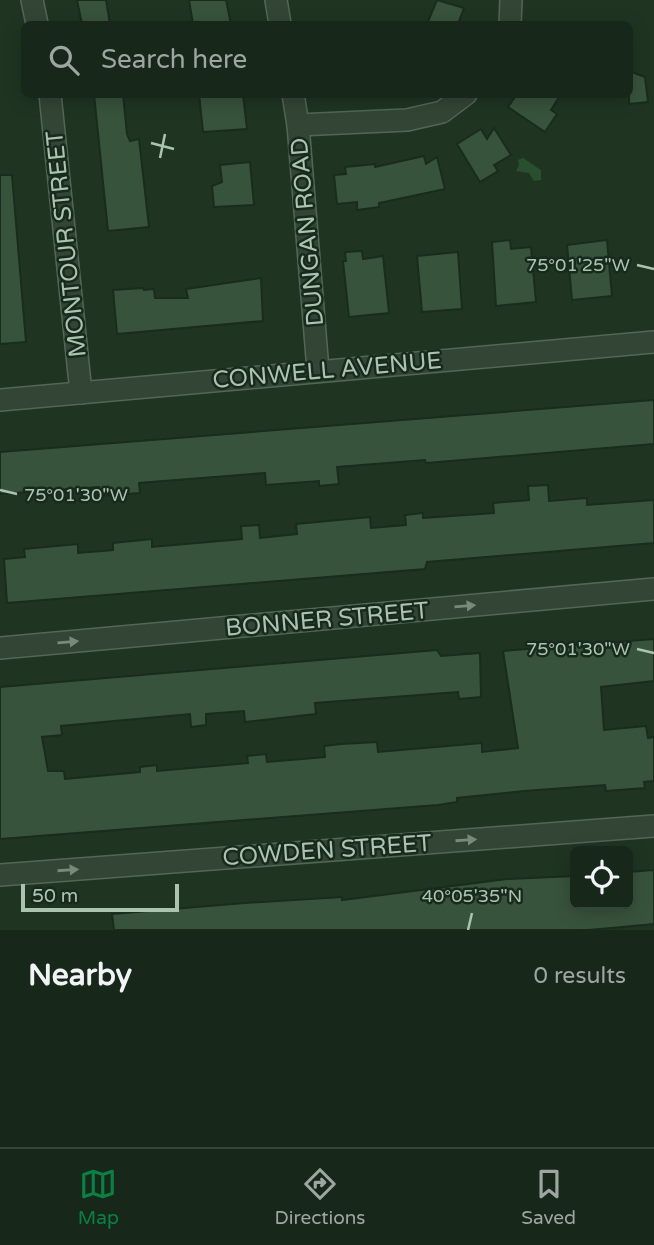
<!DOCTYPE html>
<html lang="en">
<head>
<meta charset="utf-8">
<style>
  :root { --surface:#17281a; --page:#203023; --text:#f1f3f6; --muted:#9ea6a2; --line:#364439; --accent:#0b8043 }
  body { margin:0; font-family:"Varela Round",sans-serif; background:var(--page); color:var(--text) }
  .controls { position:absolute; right:21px; bottom:21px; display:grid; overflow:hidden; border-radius:10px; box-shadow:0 4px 18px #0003 }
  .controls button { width:63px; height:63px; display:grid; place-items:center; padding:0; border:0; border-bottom:2px solid var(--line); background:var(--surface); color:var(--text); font:35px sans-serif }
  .scale { position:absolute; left:21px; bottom:18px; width:158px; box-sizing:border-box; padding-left:7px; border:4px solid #acc3b0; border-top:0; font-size:19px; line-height:24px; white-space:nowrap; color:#acc3b0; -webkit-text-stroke:5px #182a1b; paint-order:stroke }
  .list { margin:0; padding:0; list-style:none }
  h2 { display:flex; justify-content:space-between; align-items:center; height:91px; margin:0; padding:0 28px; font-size:30px }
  h2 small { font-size:23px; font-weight:400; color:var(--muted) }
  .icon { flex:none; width:38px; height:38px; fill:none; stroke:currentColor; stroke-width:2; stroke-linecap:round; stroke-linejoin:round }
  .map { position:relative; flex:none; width:654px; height:930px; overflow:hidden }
  .search { position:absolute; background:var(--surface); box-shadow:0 4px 18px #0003; left:21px; right:21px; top:21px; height:77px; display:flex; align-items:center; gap:18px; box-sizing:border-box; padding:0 24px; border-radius:10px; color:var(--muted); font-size:26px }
  .sheet { height:217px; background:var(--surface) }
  nav { display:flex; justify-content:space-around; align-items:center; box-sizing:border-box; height:98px; border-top:2px solid var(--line); background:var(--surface); font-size:19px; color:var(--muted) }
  nav a { display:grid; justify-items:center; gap:4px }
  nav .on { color:var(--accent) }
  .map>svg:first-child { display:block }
</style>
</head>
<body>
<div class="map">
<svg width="654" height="930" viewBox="0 0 654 930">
  <rect width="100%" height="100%" fill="#1f3522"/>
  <!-- water -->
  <polygon fill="#294f2e" points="523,158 541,170 541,180 534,181 529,173 516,171 519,165 518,160"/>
  <!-- building -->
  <g fill="#38533c" stroke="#1a2c1d" stroke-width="2">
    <polygon points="77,0 106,0 110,24 82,24"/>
    <polygon points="189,0 226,0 231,24 193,24"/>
    <polygon points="437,0 464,8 458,24 427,24"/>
    <polygon points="629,71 645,77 648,102 629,104"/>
    <polygon points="94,94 123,94 127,134 130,141 139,139 149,227 108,231"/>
    <polygon points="199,94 243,94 247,129 203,132"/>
    <polygon points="517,94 561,94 551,110 557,114 545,132 508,107"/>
    <polygon points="494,128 511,155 494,165 498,171 480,182 457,144 481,129 487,139"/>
    <polygon points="424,156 426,164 437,157 445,189 379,203 379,207 357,210 357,202 337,204 334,175 346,174 345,167 375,164 375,167"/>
    <polygon points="250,162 254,205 214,207 212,186 222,182 220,165"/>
    <polygon points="0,175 12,175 26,342 0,344"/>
    <polygon points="510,240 511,249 531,247 536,302 496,306 492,242"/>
    <polygon points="607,240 612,296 572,300 567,245"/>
    <polygon points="362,251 363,259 383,256 389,313 349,317 343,261 346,261 345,252"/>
    <polygon points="458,252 462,309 422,312 417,256"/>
    <polygon points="261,278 263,321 117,334 113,290 143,288 144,290 154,289 155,298 188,298 186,289"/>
    <polygon points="654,400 654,444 426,463 425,460 337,467 339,484 319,486 319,481 266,485 265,473 139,483 140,493 100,496 99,487 0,494 0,452"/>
    <polygon points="548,485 549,501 587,498 587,505 654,500 654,543 427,562 425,569 7,603 4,559 25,557 24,549 78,544 78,553 113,550 113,543 152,539 152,547 242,539 241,526 259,525 260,538 297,534 296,524 370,517 371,528 406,525 405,515 423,513 423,518 494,513 493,503 529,500 528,486"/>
    <polygon points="654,639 654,681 601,687 604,730 646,726 648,738 654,737 654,781 644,782 645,788 606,791 605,785 524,791 457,798 457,802 438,805 0,839 0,687 437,650 441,656 480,653 481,697 459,699 458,692 315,703 316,714 245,722 244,711 206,714 206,725 191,727 190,714 61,726 62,735 42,737 48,771 64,771 65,779 140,772 140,767 157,765 157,771 248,763 247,756 266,754 267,762 325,757 324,746 341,744 377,742 378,752 482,743 482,752 518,748 503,651"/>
    <polygon points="654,870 654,924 622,927 588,930 114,930 112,914 245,903 342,897 342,900 507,879 575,876 575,904 628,904 628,872"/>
  </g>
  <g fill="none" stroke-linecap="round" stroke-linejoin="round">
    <defs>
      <g id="street">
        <polyline points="32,0 37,24"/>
        <polyline points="276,0 280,24"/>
        <polyline points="510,24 511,0"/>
        <polyline points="50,94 81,393"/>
        <polyline points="293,94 298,125 318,370"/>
        <polyline points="298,125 407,120 442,112 466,94"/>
        <polyline points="0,400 654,342"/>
        <polyline points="0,648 654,589"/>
        <polyline points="0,875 654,826"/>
      </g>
    </defs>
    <!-- street casing -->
    <use href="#street" stroke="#536756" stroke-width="24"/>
    <!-- street -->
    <use href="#street" stroke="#334635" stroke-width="21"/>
  </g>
  <!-- one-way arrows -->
  <defs><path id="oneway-solid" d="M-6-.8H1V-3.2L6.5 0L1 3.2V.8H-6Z" transform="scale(1.75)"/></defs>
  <g fill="#768b79">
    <use href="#oneway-solid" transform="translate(465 606) rotate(-5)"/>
    <use href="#oneway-solid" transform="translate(68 642) rotate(-5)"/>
    <use href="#oneway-solid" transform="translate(466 840) rotate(-4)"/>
    <use href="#oneway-solid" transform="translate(68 870) rotate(-4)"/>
  </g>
  <!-- ticks -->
  <path fill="none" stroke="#acc3b0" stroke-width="2.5" d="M 151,143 L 174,149M 160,158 L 165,134M 637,265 L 654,269M 0,490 L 17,494M 637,649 L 654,653M 468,930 L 472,913"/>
  <g text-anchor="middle" stroke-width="5" stroke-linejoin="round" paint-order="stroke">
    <!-- street labels -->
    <g font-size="24" fill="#acc3b0" stroke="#182a1b">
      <text transform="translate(307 232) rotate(-95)" y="8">DUNGAN ROAD</text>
      <text transform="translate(66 244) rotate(-96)" y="8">MONTOUR STREET</text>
      <text transform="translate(327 370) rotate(-5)" y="8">CONWELL AVENUE</text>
      <text transform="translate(327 619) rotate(-5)" y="8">BONNER STREET</text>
      <text transform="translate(327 850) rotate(-4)" y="8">COWDEN STREET</text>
    </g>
  </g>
  <g font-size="18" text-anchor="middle" fill="#acc3b0" stroke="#182a1b" stroke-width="5" stroke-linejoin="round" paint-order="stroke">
    <text x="578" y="271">75°01'25"W</text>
    <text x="76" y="501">75°01'30"W</text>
    <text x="578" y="655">75°01'30"W</text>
    <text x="472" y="902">40°05'35"N</text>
  </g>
</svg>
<div class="controls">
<button><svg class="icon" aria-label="locate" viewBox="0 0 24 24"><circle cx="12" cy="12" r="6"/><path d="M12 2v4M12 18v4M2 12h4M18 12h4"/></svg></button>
</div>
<div class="scale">50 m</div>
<div class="search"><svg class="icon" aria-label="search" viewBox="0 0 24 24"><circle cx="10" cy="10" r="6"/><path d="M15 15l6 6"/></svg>Search here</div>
</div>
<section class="sheet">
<h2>Nearby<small>0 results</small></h2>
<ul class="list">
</ul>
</section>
<nav>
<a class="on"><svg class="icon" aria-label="map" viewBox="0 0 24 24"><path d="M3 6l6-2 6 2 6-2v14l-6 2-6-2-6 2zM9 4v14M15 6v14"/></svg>Map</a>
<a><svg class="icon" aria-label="directions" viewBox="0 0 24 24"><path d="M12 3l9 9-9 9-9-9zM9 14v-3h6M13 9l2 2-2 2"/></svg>Directions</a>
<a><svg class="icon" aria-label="saved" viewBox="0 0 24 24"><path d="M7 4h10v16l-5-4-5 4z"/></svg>Saved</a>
</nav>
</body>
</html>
